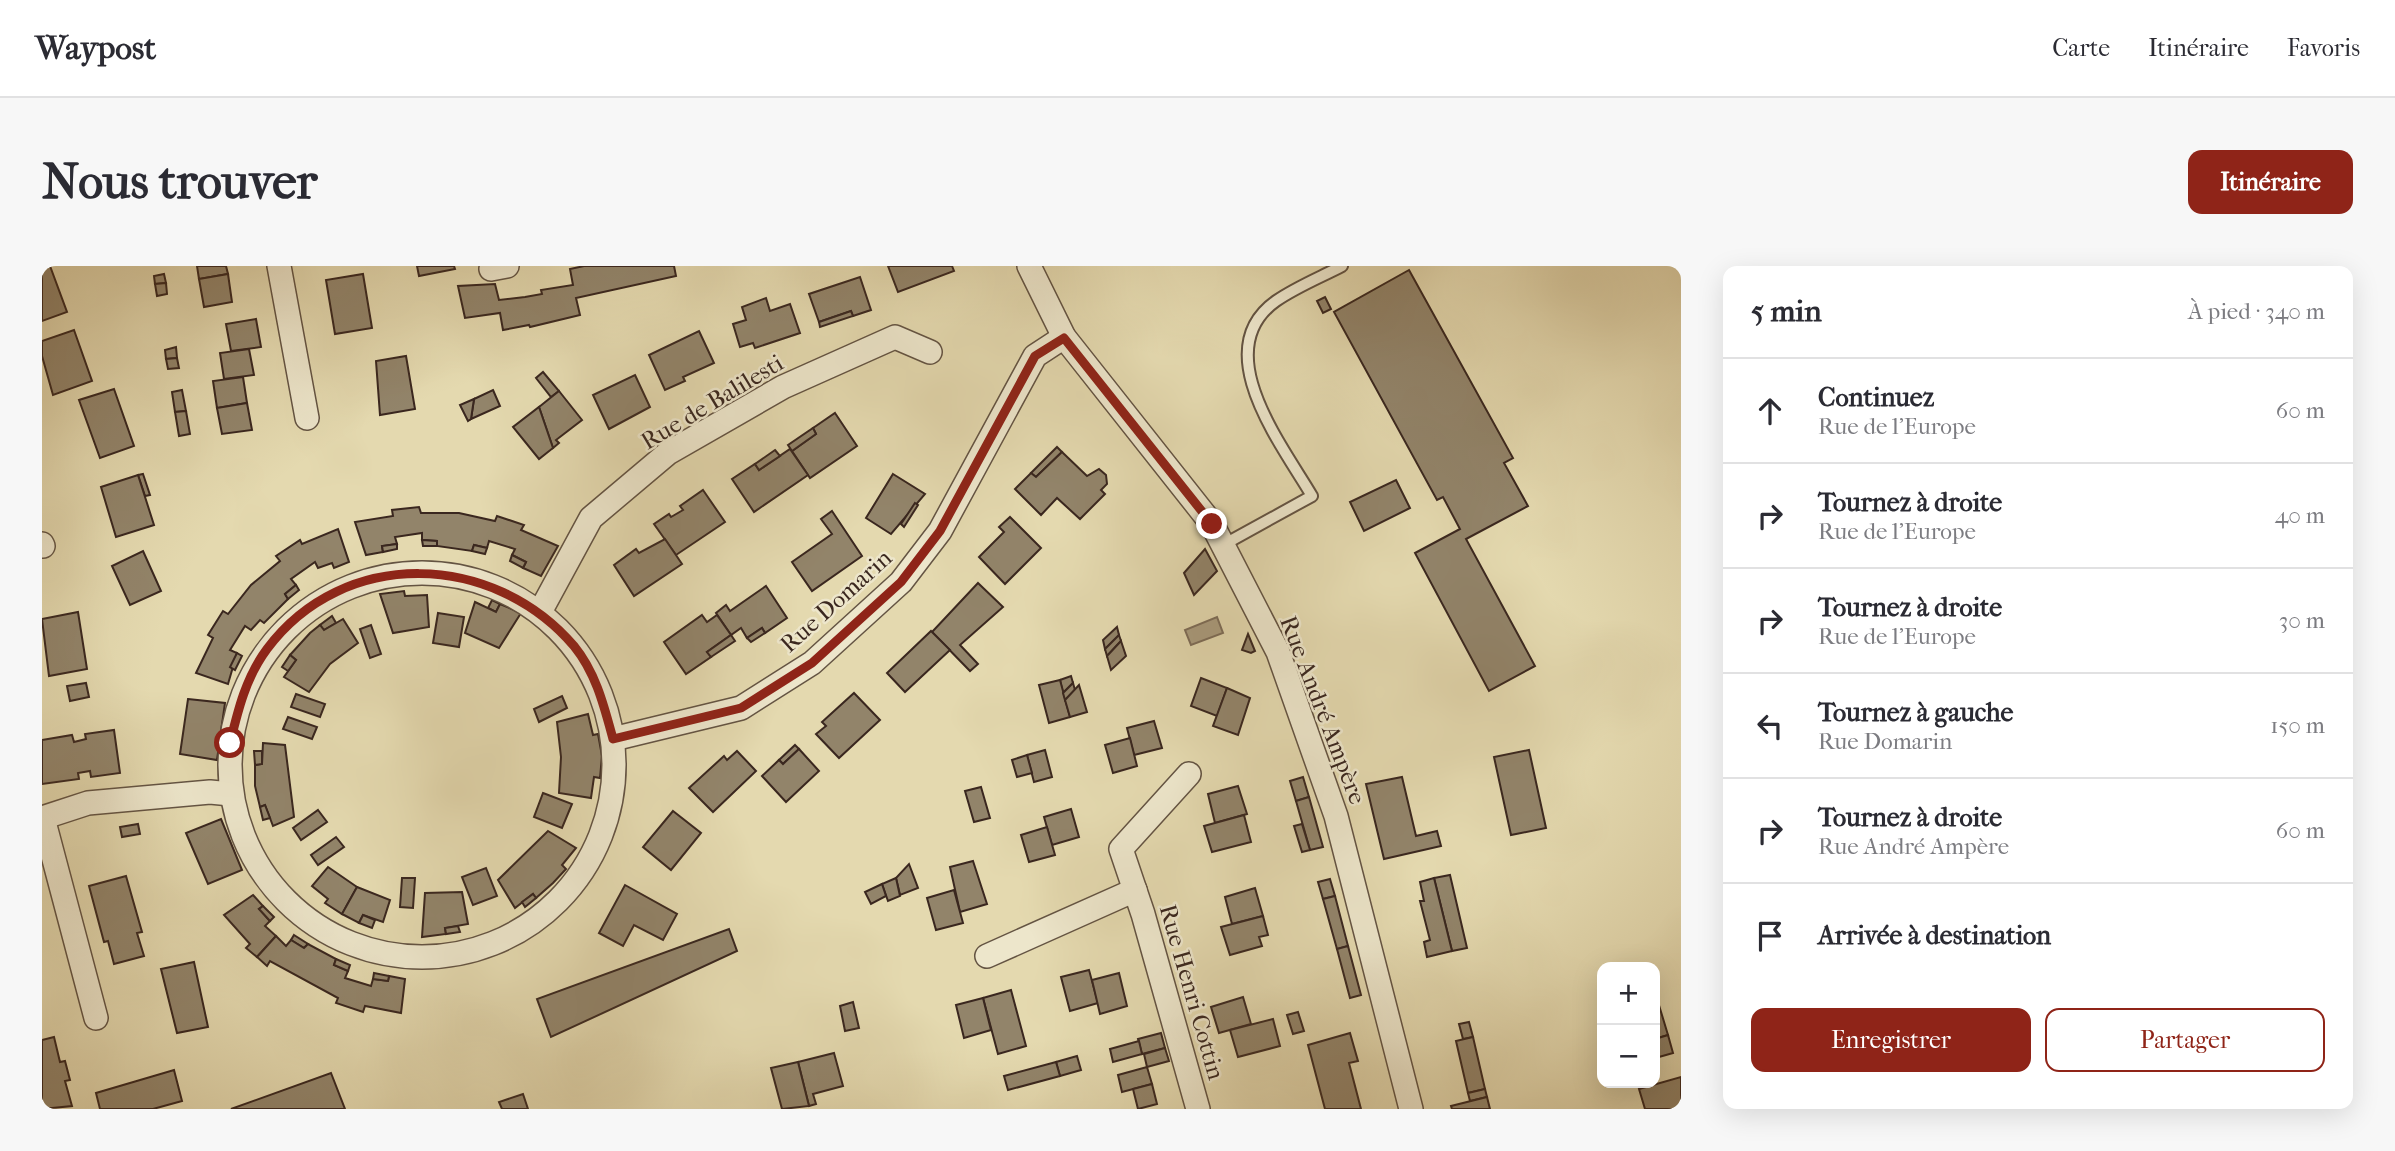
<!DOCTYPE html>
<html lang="fr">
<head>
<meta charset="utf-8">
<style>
  :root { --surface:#fff; --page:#f7f7f7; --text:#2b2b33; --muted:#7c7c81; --line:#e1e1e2; --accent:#8f2418 }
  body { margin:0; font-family:"IM FELL French Canon",serif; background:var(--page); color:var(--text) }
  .controls { position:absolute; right:21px; bottom:21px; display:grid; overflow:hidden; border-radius:14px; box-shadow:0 7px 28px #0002 }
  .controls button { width:63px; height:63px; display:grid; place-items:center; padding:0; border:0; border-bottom:2px solid var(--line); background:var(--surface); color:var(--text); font:35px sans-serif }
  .stop { position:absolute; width:21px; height:21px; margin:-16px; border:5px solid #8f2418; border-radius:50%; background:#fff }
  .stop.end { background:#8f2418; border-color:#fff; box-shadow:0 2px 7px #0008 }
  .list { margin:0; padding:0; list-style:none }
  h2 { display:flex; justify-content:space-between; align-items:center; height:91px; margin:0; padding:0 28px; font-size:30px }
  h2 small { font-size:23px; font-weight:400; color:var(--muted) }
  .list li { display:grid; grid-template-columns:46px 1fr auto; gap:21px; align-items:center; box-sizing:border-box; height:105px; padding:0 28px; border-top:2px solid var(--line) }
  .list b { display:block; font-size:26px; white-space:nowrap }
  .list p { margin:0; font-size:23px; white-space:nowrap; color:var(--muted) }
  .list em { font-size:23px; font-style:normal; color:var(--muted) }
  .actions { display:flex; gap:14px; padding:21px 28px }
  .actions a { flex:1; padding:16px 0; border:2px solid var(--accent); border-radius:14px; text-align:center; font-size:24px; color:var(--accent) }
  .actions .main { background:var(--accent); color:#fff }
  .icon { flex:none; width:38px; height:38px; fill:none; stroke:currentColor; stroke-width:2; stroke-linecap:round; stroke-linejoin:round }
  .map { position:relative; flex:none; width:1639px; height:843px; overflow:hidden; border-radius:14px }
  header { display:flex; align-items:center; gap:42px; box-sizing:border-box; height:98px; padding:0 35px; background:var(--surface); border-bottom:2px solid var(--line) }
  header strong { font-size:33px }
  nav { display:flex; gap:38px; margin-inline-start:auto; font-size:24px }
  .intro { display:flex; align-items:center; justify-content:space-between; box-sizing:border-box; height:168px; padding:0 42px }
  h1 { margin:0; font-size:49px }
  .button { padding:18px 32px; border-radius:14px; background:var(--accent); color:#fff; font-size:24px; font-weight:700 }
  main { display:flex; gap:42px; padding:0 42px }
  aside { flex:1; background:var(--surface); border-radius:14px; box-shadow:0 7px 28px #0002 }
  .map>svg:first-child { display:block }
</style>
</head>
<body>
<header>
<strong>Waypost</strong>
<nav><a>Carte</a><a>Itinéraire</a><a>Favoris</a></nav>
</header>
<div class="intro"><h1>Nous trouver</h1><a class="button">Itinéraire</a></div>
<main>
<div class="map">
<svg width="1639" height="843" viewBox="0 0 1639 843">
  <rect width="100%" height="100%" fill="#e4d9af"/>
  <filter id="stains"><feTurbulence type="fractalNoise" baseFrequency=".00286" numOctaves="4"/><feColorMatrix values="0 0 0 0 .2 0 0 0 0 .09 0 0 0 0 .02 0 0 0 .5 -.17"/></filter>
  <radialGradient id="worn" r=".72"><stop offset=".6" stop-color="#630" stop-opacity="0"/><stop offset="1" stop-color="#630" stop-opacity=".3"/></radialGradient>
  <!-- water -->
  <polygon fill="#aa9c7e" stroke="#7d6d58" stroke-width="2" points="1175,351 1181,367 1149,379 1143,364"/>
  <!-- building -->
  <g fill="#92846a" stroke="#3a271f" stroke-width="2">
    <polygon points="0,0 8,0 25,46 0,55"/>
    <polygon points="155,0 184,0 186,8 157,13"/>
    <polygon points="375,0 412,0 413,3 377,10"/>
    <polygon points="542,0 632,0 634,10 534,32 538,49 488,61 487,59 461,64 458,47 423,52 416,20 453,18 457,34 483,31 500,28 499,24 531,19 528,3"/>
    <polygon points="846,0 910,0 912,5 856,26"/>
    <polygon points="1367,4 1471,192 1462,197 1486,240 1424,273 1493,400 1447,425 1373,287 1418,263 1401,231 1395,234 1292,46"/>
    <polygon points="122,8 124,17 113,18 112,10"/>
    <polygon points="186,8 190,36 162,41 157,13"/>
    <polygon points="321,8 330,62 293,68 284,14"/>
    <polygon points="818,11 829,44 811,50 809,45 777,56 767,28"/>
    <polygon points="124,17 125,28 115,30 113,18"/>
    <polygon points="1283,31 1289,43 1281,47 1275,35"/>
    <polygon points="724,32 728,45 748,38 758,67 713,82 711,77 698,81 691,58 704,54 700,41"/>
    <polygon points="809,45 811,50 778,61 777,56"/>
    <polygon points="214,53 219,81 189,85 184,58"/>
    <polygon points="32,64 50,115 11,129 0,90 0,75"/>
    <polygon points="657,65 672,97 641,111 643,115 623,124 607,89"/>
    <polygon points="134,81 135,92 124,93 123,84"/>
    <polygon points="207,83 212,109 182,113 178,87"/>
    <polygon points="364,90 373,143 338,149 334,95"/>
    <polygon points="135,92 137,102 126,103 124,93"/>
    <polygon points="501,106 517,125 509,131 494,112"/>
    <polygon points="593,109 608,141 567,163 551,129"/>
    <polygon points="201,111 205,137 175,142 171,115"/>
    <polygon points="72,123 92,180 58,192 37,134"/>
    <polygon points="140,124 144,145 133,146 130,126"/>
    <polygon points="451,124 458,140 429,153 432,133"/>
    <polygon points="517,125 540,154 514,174 517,177 511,182 497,141"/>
    <polygon points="432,133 429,153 426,155 418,139"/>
    <polygon points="205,137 210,164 180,168 175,142"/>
    <polygon points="497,141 511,182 497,193 471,161"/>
    <polygon points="144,145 148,168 137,170 133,146"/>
    <polygon points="793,147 815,180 768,212 750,185 774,168 771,162"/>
    <polygon points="771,162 774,168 750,185 746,179"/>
    <polygon points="1015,181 1020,186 994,211 989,207"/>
    <polygon points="748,183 766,209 712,246 690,213 713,198 717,204"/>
    <polygon points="733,184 738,190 717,204 713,198"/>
    <polygon points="1020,186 1045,210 1057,203 1064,209 1065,218 1059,224 1063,228 1038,253 1015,232 999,249 973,223 989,207 994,211"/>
    <polygon points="101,208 108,229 103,230 96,209"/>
    <polygon points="851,208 883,228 849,268 824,252"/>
    <polygon points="96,209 112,259 74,271 59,221"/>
    <polygon points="1354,214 1368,242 1322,265 1308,236"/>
    <polygon points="661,224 683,256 634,289 612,258 627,248 629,251 641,244 638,240"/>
    <polygon points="873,237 876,239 862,261 859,258"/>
    <polygon points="377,241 379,247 417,247 453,255 455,250 482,259 479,264 516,280 499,310 481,302 484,296 470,289 473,283 447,275 445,282 432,279 430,285 395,280 395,275 380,274 380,267 353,271 355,278 340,280 341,286 324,289 313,256 351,250 350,244"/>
    <polygon points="790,245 820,290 770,325 750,296 790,268 779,253"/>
    <polygon points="968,251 999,282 963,318 937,291 962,266 957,261"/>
    <polygon points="296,263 307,296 292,302 290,297 276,302 273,296 249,313 254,319 243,328 246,333 222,357 218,354 209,364 203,360 188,384 195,387 186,418 154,407 171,372 166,369 181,345 186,348 209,319 238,295 234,290 258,274 260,278"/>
    <polygon points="623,273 640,298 592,330 572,299 594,283 597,287"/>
    <polygon points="380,274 395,275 395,280 381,280"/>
    <polygon points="355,278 355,283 341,286 340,280"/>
    <polygon points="432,279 445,282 443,288 430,285"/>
    <polygon points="1163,283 1175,305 1152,329 1142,307"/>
    <polygon points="101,285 119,325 88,339 70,300"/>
    <polygon points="470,289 484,296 481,302 468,295"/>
    <polygon points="936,317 961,341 918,379 936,398 928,405 890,366"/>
    <polygon points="254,319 257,324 246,333 243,328"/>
    <polygon points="724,320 745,352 723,367 720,362 705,372 699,362 689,369 674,347 684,339 688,345"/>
    <polygon points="362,325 363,330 385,329 387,361 351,367 338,328"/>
    <polygon points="450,334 458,338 454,346 446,342"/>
    <polygon points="433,336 454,346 458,338 479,347 457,382 423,367"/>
    <polygon points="36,346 45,403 7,410 0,353"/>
    <polygon points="396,347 422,351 417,381 391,377"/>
    <polygon points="660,349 665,356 675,349 689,369 665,386 669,391 644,408 622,376"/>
    <polygon points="290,350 294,357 282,364 278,359"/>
    <polygon points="301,353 316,377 288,398 267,426 242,411 254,394 248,389 268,367 278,359 282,364"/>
    <polygon points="329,359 339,388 328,392 318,363"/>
    <polygon points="1075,361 1077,369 1063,383 1061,374"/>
    <polygon points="720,362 723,367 709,376 705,372"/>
    <polygon points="889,365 908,384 863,426 845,407"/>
    <polygon points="1206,368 1213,385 1209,387 1200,384"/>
    <polygon points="689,369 693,375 669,391 665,386"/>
    <polygon points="1077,369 1079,375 1065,390 1063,383"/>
    <polygon points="1079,375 1084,390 1069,404 1065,390"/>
    <polygon points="195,387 200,390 193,404 188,401"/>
    <polygon points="248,389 254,394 246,405 240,401"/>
    <polygon points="1029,410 1031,417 1021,427 1018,414"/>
    <polygon points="1159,412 1185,422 1175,450 1149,440"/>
    <polygon points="1018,414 1028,451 1007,457 997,419"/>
    <polygon points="44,417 47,431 28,435 25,420"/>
    <polygon points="1031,417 1033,424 1023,434 1021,427"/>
    <polygon points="1037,419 1045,446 1028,451 1023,434"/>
    <polygon points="1185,422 1208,432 1196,469 1171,460"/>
    <polygon points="812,427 838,454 797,492 774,468 784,460 780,456"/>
    <polygon points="254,428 283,438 278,451 249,441"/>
    <polygon points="520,430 525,442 497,456 492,443"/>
    <polygon points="146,433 183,437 175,494 138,488"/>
    <polygon points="546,448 551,469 556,468 560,490 558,512 552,511 549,532 517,527 519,491 515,456"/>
    <polygon points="246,451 275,461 270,473 241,463"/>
    <polygon points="1112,455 1120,482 1092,489 1085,462"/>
    <polygon points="72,464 78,507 49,511 48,505 36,507 37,513 0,518 0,474 30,469 32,476 44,473 43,468"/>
    <polygon points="1088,472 1095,500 1071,507 1063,479"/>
    <polygon points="221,477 243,479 252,551 231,560 223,539 218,541 213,520 213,499 220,498"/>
    <polygon points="753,479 757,483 741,498 737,494"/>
    <polygon points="757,483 777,505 744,536 720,510 737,494 741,498"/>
    <polygon points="1003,484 1010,511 992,516 985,489"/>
    <polygon points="1487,484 1504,562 1469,569 1452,491"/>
    <polygon points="212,485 220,485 220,498 213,499"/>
    <polygon points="695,485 714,505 671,546 647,522 682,490 685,494"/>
    <polygon points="985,489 990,507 975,511 970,494"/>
    <polygon points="1261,511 1267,531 1254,535 1248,515"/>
    <polygon points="1360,511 1374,570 1395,565 1399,580 1342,593 1324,518"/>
    <polygon points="1196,520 1205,548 1173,557 1166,528"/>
    <polygon points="939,521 948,552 932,556 923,525"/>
    <polygon points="501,527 530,538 520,562 492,551"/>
    <polygon points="1267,531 1281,581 1268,584 1254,535"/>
    <polygon points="223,539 228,552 221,554 218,541"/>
    <polygon points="1029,543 1037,571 1010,579 1002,551"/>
    <polygon points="276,544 285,556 259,574 251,562"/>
    <polygon points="631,545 659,567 629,604 601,581"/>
    <polygon points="1202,549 1209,576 1170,586 1162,560"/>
    <polygon points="179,553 200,604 166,618 144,567"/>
    <polygon points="96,558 98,568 80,571 78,561"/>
    <polygon points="1260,558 1268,584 1260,586 1252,560"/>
    <polygon points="1005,561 1013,589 987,596 979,569"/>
    <polygon points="506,565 534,582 520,599 524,603 511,617 494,632 491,628 473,642 456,614"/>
    <polygon points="294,571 302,581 276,599 269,589"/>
    <polygon points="931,595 945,638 918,646 908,601"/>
    <polygon points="867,598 876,622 858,629 854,612"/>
    <polygon points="286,601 315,621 300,648 283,637 286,633 270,620"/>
    <polygon points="444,602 455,630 431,639 420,611"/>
    <polygon points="1408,609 1425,682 1410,685 1392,612"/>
    <polygon points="84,610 100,666 95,667 102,690 72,698 66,675 62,676 47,620"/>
    <polygon points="360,612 373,612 371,642 358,641"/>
    <polygon points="854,612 858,630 846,635 840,618"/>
    <polygon points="1392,612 1410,685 1385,691 1382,676 1388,674 1378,635 1382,635 1378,616"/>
    <polygon points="1288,613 1293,630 1281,633 1276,616"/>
    <polygon points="840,618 844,630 829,638 823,626"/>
    <polygon points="583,619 635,648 621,674 592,659 581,680 557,667"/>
    <polygon points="315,621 348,634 341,656 321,649 317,657 300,648"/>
    <polygon points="1213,622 1221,650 1190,658 1183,631"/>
    <polygon points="912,624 921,657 894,664 885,632"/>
    <polygon points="420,626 426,658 403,662 404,668 380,671 383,627"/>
    <polygon points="491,628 494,632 483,641 480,636"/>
    <polygon points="211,629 221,640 217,643 228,655 223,660 234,670 215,691 204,682 208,678 182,649"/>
    <polygon points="1293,630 1306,680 1295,683 1281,633"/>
    <polygon points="221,640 232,651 228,655 217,643"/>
    <polygon points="321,649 333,654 330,662 317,657"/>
    <polygon points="1221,650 1226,669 1217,671 1220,680 1188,689 1179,661"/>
    <polygon points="416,660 418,666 404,668 403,662"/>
    <polygon points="687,663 695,685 509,771 495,733"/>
    <polygon points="252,669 266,678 262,682 249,674"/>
    <polygon points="234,670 244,680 249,674 262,682 266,678 294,693 292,699 306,705 303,712 329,720 331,713 346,715 347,710 363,713 359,747 323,740 321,746 294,737 296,732 228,695 225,700 215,691"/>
    <polygon points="1306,680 1319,729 1308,732 1295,683"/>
    <polygon points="294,693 308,699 306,705 292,699"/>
    <polygon points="152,696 166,761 135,767 119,703"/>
    <polygon points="1047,704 1056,737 1028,745 1019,711"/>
    <polygon points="332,707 347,710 346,715 331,713"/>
    <polygon points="1077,707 1085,740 1058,748 1050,714"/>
    <polygon points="969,724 984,780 956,788 941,732"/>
    <polygon points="1613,726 1626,769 1616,772 1613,762"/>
    <polygon points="1201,731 1209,758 1177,767 1169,741"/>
    <polygon points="941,732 949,764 922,772 914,739"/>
    <polygon points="811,736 817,762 803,765 798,740"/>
    <polygon points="1256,746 1262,765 1251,768 1245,749"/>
    <polygon points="1231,753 1238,780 1196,791 1188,764"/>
    <polygon points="1427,756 1431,771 1421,773 1417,758"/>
    <polygon points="1119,767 1123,782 1100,788 1096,773"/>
    <polygon points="1308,767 1316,795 1307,797 1319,843 1283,843 1266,779"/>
    <polygon points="1626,769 1631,787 1617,791 1613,773"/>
    <polygon points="12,771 18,796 23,795 28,814 23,815 30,840 0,843 0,774"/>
    <polygon points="1431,771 1443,823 1426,827 1414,775"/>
    <polygon points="1097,775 1100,788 1071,796 1068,783"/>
    <polygon points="1123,782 1127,795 1105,801 1102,788"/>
    <polygon points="792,787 801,820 771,828 774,838 767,840 756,796"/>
    <polygon points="1035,790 1039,804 1018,810 1014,796"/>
    <polygon points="756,796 767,840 740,843 729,802"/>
    <polygon points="1014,796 1018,810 966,824 962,810"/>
    <polygon points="1105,801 1110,818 1080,826 1076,809"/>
    <polygon points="132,804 140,835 111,843 58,843 54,827"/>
    <polygon points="289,807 303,843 189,843"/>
    <polygon points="1639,811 1639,843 1603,843 1597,823"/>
    <polygon points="1110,818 1115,838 1096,843 1091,823"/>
    <polygon points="1443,823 1445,831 1428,835 1426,827"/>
    <polygon points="481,828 486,843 460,843 457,836"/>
    <polygon points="1445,831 1448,843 1410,843 1409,840"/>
  </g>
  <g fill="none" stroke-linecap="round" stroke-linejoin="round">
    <defs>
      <path id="lane" d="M 1181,279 L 1270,230 C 1240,179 1165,84 1234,35 C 1254,21 1279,11 1300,0"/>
      <g id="street">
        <polyline points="237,0 265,152"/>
        <polyline points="987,0 1022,71 1170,258 1236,386 1294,550 1369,843"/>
        <polyline points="449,3 465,0"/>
        <polyline points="0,278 1,280"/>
        <circle cx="380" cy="499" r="192"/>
        <polyline points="498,346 549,252 626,187 741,121 853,71 888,86"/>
        <polyline points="571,473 699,442 770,397 859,316 898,265 993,90 1022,71"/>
        <polyline points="1147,508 1079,583 1101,648 1156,843"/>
        <polyline points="0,552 46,537 168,526 189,528"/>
        <polyline points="1,552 54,752"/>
        <polyline points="945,690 1093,624"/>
      </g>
    </defs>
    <!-- lane casing -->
    <use href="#lane" stroke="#645443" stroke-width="14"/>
    <!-- street casing -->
    <use href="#street" stroke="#645443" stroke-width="26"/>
    <!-- lane -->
    <use href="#lane" stroke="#ede6cb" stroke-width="10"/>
    <!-- street -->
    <use href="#street" stroke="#ede6cb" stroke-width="23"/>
  </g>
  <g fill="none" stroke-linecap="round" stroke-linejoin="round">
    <!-- route -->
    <path stroke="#8f2418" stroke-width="9" d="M 188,477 C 196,444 204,411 225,383 C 302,280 452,286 532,380 C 554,407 562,440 571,473 L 699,442 L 770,397 L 859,316 L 898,265 L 993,90 L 1022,72 L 1170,258"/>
  </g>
  <g text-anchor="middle" stroke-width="5" stroke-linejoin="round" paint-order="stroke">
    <!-- street labels -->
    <g font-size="24" fill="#3a271f" stroke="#ede6cb">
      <text transform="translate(670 136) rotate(-31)" y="8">Rue de Balilesti</text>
      <text transform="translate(794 335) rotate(-42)" y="8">Rue Domarin</text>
      <text transform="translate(1281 444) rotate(69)" y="8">Rue André Ampère</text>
      <text transform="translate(1150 726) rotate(74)" y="8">Rue Henri Cottin</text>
    </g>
  </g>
  <rect width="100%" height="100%" filter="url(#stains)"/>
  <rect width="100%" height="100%" fill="url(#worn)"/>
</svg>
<div class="controls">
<button>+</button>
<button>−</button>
</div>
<div class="stop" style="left:188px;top:477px"></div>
<div class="stop end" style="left:1170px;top:258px"></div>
</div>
<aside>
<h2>5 min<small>À pied · 340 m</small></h2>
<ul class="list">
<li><svg class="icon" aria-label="ahead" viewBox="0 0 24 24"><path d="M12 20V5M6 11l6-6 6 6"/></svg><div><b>Continuez</b><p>Rue de l'Europe</p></div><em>60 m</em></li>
<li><svg class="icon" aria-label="right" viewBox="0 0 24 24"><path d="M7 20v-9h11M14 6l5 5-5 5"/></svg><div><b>Tournez à droite</b><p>Rue de l'Europe</p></div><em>40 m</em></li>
<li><svg class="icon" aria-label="right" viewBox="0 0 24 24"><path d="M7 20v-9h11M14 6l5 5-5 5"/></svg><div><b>Tournez à droite</b><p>Rue de l'Europe</p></div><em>30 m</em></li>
<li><svg class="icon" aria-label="left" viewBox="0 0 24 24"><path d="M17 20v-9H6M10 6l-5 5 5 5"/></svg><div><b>Tournez à gauche</b><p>Rue Domarin</p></div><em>150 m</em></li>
<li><svg class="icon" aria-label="right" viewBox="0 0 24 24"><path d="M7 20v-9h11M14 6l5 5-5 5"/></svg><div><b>Tournez à droite</b><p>Rue André Ampère</p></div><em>60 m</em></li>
<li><svg class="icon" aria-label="arrive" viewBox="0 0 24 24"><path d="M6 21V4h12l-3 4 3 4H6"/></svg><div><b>Arrivée à destination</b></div></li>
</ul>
<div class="actions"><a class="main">Enregistrer</a><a>Partager</a></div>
</aside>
</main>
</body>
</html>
